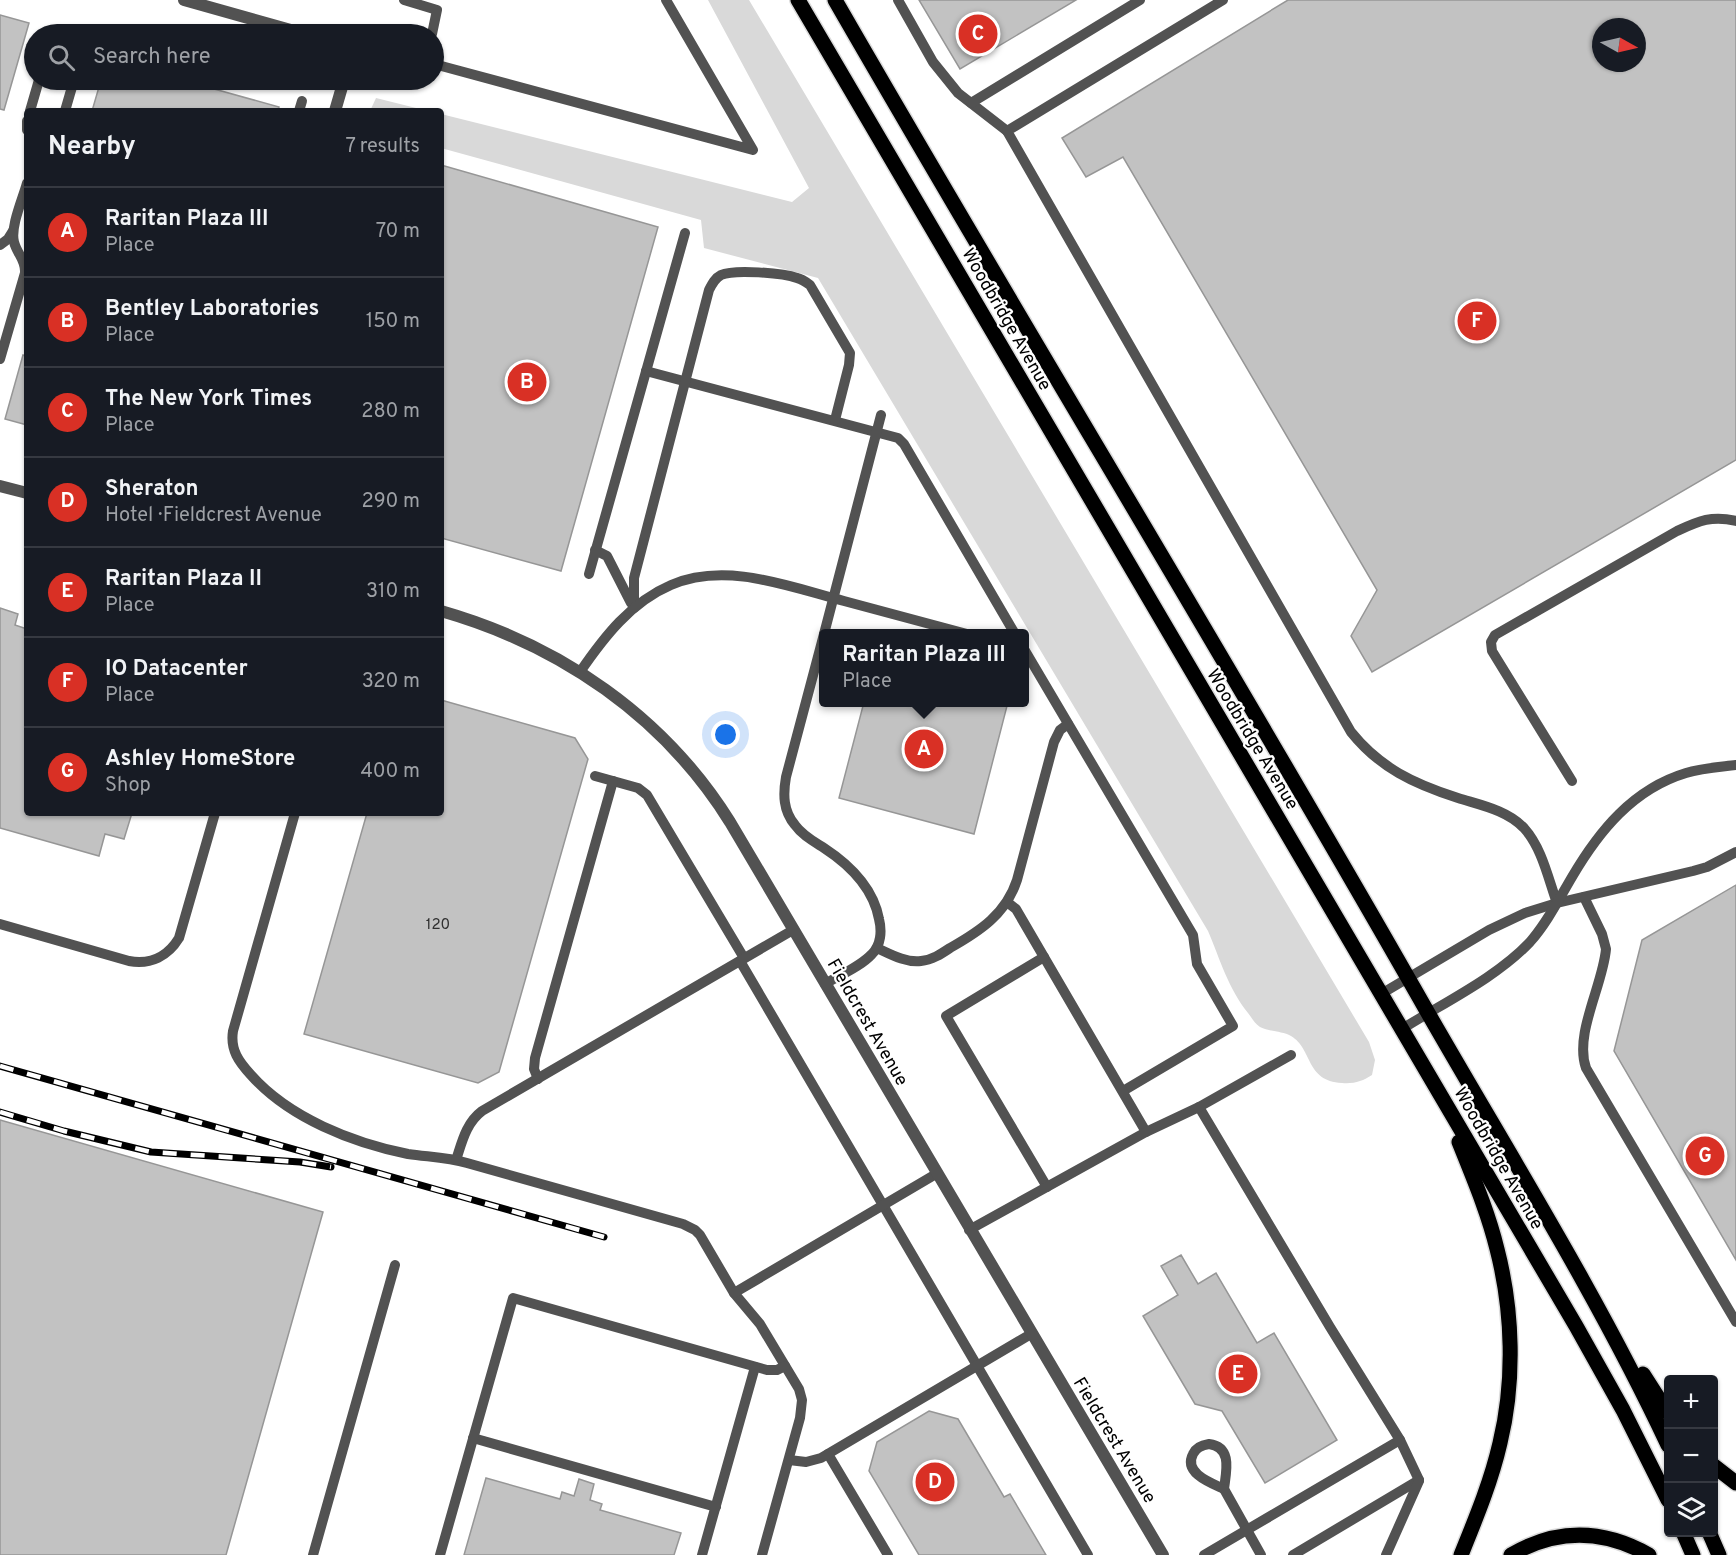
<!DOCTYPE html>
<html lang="en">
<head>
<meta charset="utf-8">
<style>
  :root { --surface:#171b24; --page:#242831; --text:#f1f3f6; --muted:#9ea1a6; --line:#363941; --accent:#d93025 }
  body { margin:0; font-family:Overpass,sans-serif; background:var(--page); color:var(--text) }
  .controls { position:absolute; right:18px; bottom:18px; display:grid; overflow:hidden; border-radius:6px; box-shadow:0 2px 4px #0004 }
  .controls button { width:54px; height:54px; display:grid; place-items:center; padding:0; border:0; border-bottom:2px solid var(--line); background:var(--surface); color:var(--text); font:30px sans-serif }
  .compass { position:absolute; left:1592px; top:18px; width:54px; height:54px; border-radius:50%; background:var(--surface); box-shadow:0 2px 4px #0004; rotate:98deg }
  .you { position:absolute; left:726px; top:735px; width:21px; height:21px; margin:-15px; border:4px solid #fff; border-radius:50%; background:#1a73e8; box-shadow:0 0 0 9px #1a73e833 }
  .badge { display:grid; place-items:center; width:39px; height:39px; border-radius:50%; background:var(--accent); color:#fff; font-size:20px; font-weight:700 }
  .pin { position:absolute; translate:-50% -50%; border:3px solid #fff; box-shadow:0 2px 6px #0006 }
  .popup { position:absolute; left:819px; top:629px; width:210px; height:78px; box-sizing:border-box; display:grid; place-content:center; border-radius:6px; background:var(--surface); filter:drop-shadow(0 2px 4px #0005); font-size:20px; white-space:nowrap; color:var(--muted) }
  .popup b { font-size:22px; color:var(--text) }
  .popup::after { content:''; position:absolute; left:50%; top:100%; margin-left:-12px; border:12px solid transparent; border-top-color:var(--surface) }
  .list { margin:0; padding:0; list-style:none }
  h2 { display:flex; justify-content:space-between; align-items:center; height:78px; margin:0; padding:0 24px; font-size:26px }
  h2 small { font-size:20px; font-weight:400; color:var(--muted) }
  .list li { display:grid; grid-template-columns:39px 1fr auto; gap:18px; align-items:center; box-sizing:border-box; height:90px; padding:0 24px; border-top:2px solid var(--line) }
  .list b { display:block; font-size:22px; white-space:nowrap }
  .list p { margin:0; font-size:20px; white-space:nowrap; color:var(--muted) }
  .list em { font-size:20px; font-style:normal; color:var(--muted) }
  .icon { flex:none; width:33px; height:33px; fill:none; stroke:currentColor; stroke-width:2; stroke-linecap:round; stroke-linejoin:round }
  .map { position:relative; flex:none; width:1736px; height:1555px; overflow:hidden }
  .search { position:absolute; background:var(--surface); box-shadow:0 2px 4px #0004; left:24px; top:24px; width:420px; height:66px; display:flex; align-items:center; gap:15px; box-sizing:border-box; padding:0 21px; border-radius:33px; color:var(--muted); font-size:22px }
  .panel { position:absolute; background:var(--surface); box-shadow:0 2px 4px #0004; left:24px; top:108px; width:420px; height:708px; border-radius:6px }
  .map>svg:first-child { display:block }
</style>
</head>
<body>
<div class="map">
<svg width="1736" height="1555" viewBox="0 0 1736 1555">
  <rect width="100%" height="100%" fill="#fff"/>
  <!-- green -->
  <g fill="#d9d9d9">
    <path d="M 708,0 L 749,0 L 1369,1042 L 1375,1060 L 1372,1075 C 1363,1081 1354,1084 1342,1083 C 1305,1081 1313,1049 1291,1036 C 1282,1031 1270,1032 1260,1027 C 1255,1024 1252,1018 1248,1013 C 1228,988 1220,959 1208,931 L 818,278 L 704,248 L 701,220 L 441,148 L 441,114 L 792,202 L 809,188 Z"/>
    <polygon points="376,98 428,111 370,111"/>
  </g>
  <!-- building -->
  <g fill="#c2c2c2" stroke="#969696" stroke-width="1.5" fill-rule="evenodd">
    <polygon points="919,0 1076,0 960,69"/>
    <path d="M 1288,0 L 1736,0 L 1736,460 L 1372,672 L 1351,636 L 1377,590 L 1123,157 L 1086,177 L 1062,138 ZM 1601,27 L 1637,27 L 1637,63 L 1601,63 Z"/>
    <polygon points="0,15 29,23 4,110 0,109"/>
    <polygon points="101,80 182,80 279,107 278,111 92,111"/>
    <polygon points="441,165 658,227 561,571 441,538"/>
    <polygon points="23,355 27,356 27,425 5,419"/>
    <polygon points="0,608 18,614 15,625 27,629 27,813 132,813 124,839 105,834 99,856 0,828"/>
    <polygon points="441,700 575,738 588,759 499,1072 478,1083 304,1034 367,813 441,813"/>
    <polygon points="864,702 1008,702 974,834 839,798"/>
    <polygon points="1736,885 1736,1260 1614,1051 1642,940"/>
    <polygon points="0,1120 323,1212 226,1555 0,1555"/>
    <polygon points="1181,1255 1198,1284 1216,1273 1257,1343 1274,1333 1337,1440 1265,1483 1222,1411 1195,1404 1143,1316 1178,1295 1161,1266"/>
    <polygon points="929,1411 958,1419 1004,1497 1010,1494 1046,1555 919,1555 869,1471 877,1442"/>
    <polygon points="486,1478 560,1499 562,1492 574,1496 579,1479 594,1484 590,1500 602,1504 600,1510 681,1533 674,1555 464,1555"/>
  </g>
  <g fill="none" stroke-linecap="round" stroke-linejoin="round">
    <defs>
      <g id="primary">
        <polyline points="798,0 1576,1326 1623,1410 1668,1500"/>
        <path d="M 835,0 C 1030,339 1235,673 1428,1013 C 1510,1156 1598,1296 1668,1445"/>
        <path d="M 1459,1142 C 1473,1177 1488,1212 1497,1249 C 1513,1311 1515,1381 1500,1443 C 1491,1482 1476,1518 1461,1555"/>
        <polyline points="1643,1374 1668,1413"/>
        <polyline points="1714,1466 1736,1483"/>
        <polyline points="1683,1532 1693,1555"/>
        <polyline points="1709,1532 1719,1555"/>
        <path d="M 1511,1555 C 1557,1528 1603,1529 1649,1555"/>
      </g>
    </defs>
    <!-- primary casing -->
    <use href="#primary" stroke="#dbdbdb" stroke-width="18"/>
    <!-- service -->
    <g stroke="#525252" stroke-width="10">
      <polyline points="404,0 437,10 432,34"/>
      <polyline points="898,0 933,62 958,93 1007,131"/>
      <path d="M 1223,0 L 1007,131 L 1351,732 C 1380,768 1414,784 1458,798 C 1480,805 1507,810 1524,828 C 1542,848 1548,878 1557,903"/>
      <polyline points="51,34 52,34"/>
      <polyline points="434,64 753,150 666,0"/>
      <polyline points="971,103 1140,0"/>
      <polyline points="30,111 39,80"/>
      <polyline points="65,111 74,80"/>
      <polyline points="299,111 302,101"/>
      <polyline points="27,121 27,130"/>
      <polyline points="0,245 8,239 13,231"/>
      <path d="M 0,359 L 25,273 C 26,260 17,254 14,242 C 10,227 23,198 27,183"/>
      <polyline points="646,371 898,438 904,444 1015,634"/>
      <polyline points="595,550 607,556 631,603"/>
      <polyline points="589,574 685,233"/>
      <path d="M 634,608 L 634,578 L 709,290 C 712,284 715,278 721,275 C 734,269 783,273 797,278 C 802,279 806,282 810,285 L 850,353 L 849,365 L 835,420"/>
      <path d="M 824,634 L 786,777 C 783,794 783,811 795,825 C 802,835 813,841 824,848 C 850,865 873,887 879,919 C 882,931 881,945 872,954 C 860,967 840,975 825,984"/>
      <polyline points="824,634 881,415"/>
      <polyline points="1024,649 1193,935 1197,964 1233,1026 1123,1091"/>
      <path d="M 580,672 C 604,637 631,602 671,585 C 726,561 790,587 844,601 C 885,612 926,623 967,634"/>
      <polyline points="595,776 638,788 647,795 744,958"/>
      <path d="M 1572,781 L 1492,651 L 1491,642 L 1495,635 L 1677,531 C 1699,521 1712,515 1736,521"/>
      <path d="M 295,813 L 233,1031 C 230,1050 239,1062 251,1075 C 289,1118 353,1143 408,1154 C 428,1157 447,1157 467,1163 C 539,1183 611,1204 683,1224 L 695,1230 L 700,1235 L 734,1293 L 760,1324 L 799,1389 L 802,1400 L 800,1418 L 762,1555"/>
      <path d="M 1584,897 L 1602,934 L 1606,949 C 1603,985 1574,1034 1586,1068 L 1736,1322"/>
      <polyline points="1007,902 1016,909 1146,1132"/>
      <path d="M 0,924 L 129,961 C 151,965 168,956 179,938 L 215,813"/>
      <path d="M 877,948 C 890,954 906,963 921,961 C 932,960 941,954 950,948 C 980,931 1006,914 1017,880 L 1054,742 L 1060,730 L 1068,724"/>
      <polyline points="1044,957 946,1016 1047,1187"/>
      <polyline points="740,961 1088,1555"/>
      <polyline points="1381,994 1489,930 1525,913 1557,903 1693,871 1707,867 1736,852"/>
      <path d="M 1402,1029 C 1443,1003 1496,978 1530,942 C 1547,923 1559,899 1572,877 C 1599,831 1633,789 1686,773 C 1702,768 1720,767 1736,765"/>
      <polyline points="538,1079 534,1069 535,1058 613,781"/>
      <polyline points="1199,1107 1330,1327 1400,1440 1419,1480"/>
      <path d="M 456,1160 C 462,1142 466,1123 482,1111 L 793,930"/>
      <polyline points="969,1230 1146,1132 1199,1107 1291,1055"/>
      <polyline points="734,1293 936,1174"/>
      <polyline points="473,1438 716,1507"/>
      <path d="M 1209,1444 C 1233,1447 1226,1472 1224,1489 C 1211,1483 1183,1473 1193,1454 C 1196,1447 1202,1445 1209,1444 Z"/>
      <polyline points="828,1454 888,1555"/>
      <polyline points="789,1460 806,1462 821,1458 1031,1334"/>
      <polyline points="1224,1489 1261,1555"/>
      <polyline points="313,1555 395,1265"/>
      <polyline points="440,1555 513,1298 767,1370 777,1370 785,1366"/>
      <polyline points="702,1555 755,1367"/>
      <polyline points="1204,1555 1400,1440"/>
      <polyline points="1293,1555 1419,1480"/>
      <polyline points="1386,1555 1419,1481"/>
    </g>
    <!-- minor -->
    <g stroke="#525252" stroke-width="12">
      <polyline points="184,0 305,34"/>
      <polyline points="335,111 344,80"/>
    </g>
    <!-- tertiary -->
    <g stroke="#525252" stroke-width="12">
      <polyline points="0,486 27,493"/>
      <path d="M 441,611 C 560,645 664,716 730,822 L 1163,1555"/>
    </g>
    <!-- primary -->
    <use href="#primary" stroke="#000" stroke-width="15"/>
    <defs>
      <g id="rail">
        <polyline points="0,1066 604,1237"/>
        <polyline points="0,1112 64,1131 151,1152 300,1162 331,1167"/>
      </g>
    </defs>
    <!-- rail casing -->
    <use href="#rail" stroke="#000" stroke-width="7"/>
    <!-- rail -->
    <use href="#rail" stroke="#fff" stroke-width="4.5" stroke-dasharray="14" stroke-linecap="butt"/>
  </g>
  <g text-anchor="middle" stroke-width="4.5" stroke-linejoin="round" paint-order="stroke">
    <!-- number labels -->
    <g font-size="15" fill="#303030">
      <text x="438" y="929">120</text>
    </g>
    <!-- street labels -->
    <g font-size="18" fill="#000" stroke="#fff">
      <text transform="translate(1007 319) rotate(60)" y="6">Woodbridge Avenue</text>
      <text transform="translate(1253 739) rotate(59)" y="6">Woodbridge Avenue</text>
      <text transform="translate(868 1022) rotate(60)" y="6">Fieldcrest Avenue</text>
      <text transform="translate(1499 1158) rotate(60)" y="6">Woodbridge Avenue</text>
      <text transform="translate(1115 1440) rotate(59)" y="6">Fieldcrest Avenue</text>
    </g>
  </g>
</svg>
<div class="controls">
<button>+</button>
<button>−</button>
<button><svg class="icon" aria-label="layers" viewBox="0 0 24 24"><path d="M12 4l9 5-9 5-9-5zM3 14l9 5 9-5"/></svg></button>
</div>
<svg class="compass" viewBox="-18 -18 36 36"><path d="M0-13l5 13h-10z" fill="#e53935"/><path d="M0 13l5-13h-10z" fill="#9ea1a6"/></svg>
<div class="you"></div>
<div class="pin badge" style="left:924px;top:749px">A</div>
<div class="popup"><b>Raritan Plaza III</b>Place</div>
<div class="pin badge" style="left:527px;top:382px">B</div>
<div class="pin badge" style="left:978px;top:34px">C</div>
<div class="pin badge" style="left:935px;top:1482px">D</div>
<div class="pin badge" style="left:1238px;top:1374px">E</div>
<div class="pin badge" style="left:1477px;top:321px">F</div>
<div class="pin badge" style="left:1705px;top:1156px">G</div>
<div class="search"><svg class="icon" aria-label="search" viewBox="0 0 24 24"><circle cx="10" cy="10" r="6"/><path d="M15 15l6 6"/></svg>Search here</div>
<section class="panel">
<h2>Nearby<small>7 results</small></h2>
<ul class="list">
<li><span class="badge">A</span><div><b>Raritan Plaza III</b><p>Place</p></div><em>70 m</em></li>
<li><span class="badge">B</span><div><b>Bentley Laboratories</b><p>Place</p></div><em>150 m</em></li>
<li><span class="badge">C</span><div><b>The New York Times</b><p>Place</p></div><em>280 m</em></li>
<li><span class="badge">D</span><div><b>Sheraton</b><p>Hotel · Fieldcrest Avenue</p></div><em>290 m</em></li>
<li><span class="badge">E</span><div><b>Raritan Plaza II</b><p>Place</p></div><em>310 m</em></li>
<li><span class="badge">F</span><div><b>IO Datacenter</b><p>Place</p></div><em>320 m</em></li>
<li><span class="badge">G</span><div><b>Ashley HomeStore</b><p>Shop</p></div><em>400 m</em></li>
</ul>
</section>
</div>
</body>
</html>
